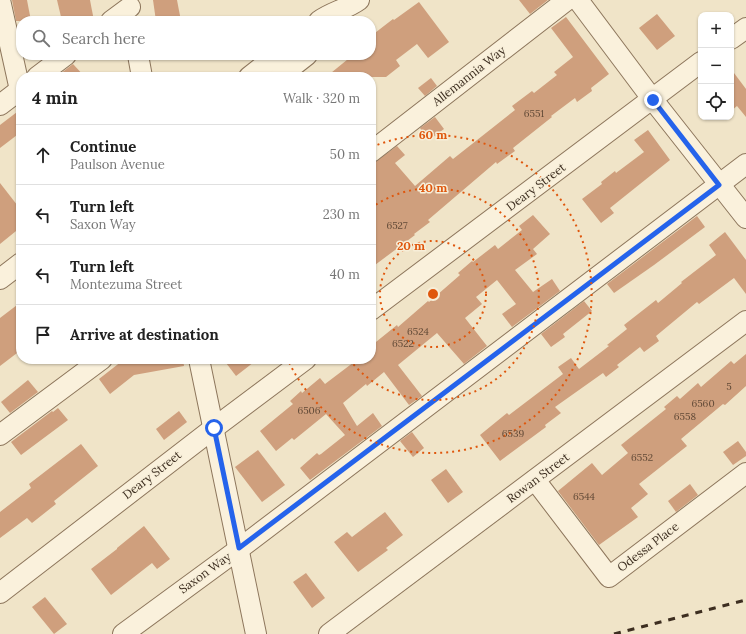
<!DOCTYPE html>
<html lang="en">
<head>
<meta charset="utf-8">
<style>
  :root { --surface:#fff; --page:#f2f2f2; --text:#222; --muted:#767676; --line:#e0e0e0 }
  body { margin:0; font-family:Lora,serif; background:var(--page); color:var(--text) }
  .controls { position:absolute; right:12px; top:12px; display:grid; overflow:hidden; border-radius:8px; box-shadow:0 1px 3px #0004 }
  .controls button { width:36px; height:36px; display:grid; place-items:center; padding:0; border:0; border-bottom:1px solid var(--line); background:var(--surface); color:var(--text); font:20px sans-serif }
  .stop { position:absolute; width:12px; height:12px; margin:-9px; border:3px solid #2563eb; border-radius:50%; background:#fff }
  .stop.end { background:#2563eb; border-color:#fff; box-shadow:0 1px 4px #0008 }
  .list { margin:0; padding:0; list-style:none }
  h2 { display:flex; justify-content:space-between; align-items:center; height:52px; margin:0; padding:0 16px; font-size:17px }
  h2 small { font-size:13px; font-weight:400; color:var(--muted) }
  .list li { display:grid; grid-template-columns:26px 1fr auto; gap:12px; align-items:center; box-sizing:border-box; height:60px; padding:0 16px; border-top:1px solid var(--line) }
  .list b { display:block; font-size:15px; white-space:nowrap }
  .list p { margin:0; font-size:13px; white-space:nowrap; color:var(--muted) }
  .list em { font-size:13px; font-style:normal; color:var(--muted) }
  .icon { flex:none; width:22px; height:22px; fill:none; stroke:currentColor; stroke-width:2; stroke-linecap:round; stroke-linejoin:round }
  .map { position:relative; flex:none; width:746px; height:634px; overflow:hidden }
  .search { position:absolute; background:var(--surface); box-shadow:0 1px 3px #0004; left:16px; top:16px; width:360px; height:44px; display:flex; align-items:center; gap:10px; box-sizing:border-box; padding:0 14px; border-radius:16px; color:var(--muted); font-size:15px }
  .panel { position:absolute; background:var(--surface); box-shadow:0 1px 3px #0004; left:16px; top:72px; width:360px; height:292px; border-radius:16px }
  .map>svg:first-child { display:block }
</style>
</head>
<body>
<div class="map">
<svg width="746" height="634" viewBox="0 0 746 634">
  <rect width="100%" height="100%" fill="#f0e4c8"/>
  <!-- building -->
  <g fill="#cf9f7d">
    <polygon points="12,0 27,0 31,21 16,21"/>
    <polygon points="57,0 90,0 94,21 62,21"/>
    <polygon points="153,0 177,0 181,21 156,21"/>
    <polygon points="519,0 548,0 530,14"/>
    <polygon points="419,2 449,42 428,58 417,44 396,60 400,66 386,77 326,77 353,55 371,55 371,36 393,19 394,20"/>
    <polygon points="657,14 675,36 657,50 639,28"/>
    <polygon points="566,17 609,74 591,88 592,91 577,102 575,98 551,116 552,117 513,148 515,151 497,164 496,162 428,220 430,222 414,234 415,235 371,268 371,165 397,146 405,155 395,163 415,186 450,156 453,159 515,110 512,106 532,91 534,93 557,75 554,72 573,57 551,28"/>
    <polygon points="73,64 85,77 56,77"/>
    <polygon points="731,69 746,89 746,117 737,106 731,111"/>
    <polygon points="431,78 437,86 425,96 418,88"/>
    <polygon points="21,109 21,132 0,148 0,125"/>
    <polygon points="435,117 444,129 429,140 420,128"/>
    <polygon points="648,130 670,160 610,208 614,213 601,223 582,199 602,184 601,182 615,171 616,173 644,152 634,140"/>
    <polygon points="0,183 21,210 21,227 0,244"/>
    <polygon points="533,215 550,234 533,249 537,254 515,270 533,292 552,279 560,291 512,327 502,314 516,304 497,280 476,297 482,304 465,318 487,346 464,364 437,333 398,365 422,396 409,405 384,372 367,386 366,384 343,403 357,426 373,413 382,426 310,480 300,468 317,453 319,455 321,454 345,435 326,414 294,440 292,438 276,451 260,431 293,404 290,401 301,391 302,393 320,378 325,384 358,359 371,359 371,346 397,325 398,327 428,301 429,302 460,275 458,273 472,261 473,262 495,245 498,249 522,230 519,226"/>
    <polygon points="697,216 705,227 654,265 614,293 607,284"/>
    <polygon points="725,232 746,260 746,294 734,278 699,304 697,302 656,336 659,341 644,352 640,347 617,365 619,367 606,377 603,373 555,407 561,413 545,425 546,427 500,461 480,435 507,413 509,415 563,374 558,367 571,358 579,369 609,346 607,345 627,329 624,325 656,300 658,303 682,283 681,282 716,255 709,245"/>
    <polygon points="584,301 592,311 563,334 565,337 551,347 541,334"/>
    <polygon points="21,302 21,350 0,366 0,318"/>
    <polygon points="746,354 746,386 725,405 723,404 681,439 687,446 639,484 648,494 631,508 638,517 599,545 558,491 592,463 602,475 628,453 621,445 666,409 664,407 677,396 680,399 698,383 701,387 731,361 734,364"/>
    <polygon points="132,359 183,359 184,366 134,375 110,394 99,379 122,361"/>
    <polygon points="223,359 258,359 236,376"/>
    <polygon points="28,380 38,392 10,413 1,402"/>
    <polygon points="58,408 68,420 21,455 11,442 52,411 53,412"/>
    <polygon points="179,411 187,422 164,440 156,429"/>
    <polygon points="412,432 424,448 413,457 400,441"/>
    <polygon points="738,441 746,452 746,456 733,465 723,452"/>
    <polygon points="81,444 98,466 54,501 56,504 32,523 27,518 0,538 0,512 31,488 29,484"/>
    <polygon points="258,450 285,485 262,502 235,467"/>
    <polygon points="446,469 463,492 448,503 431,480"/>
    <polygon points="690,484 698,495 676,512 668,501"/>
    <polygon points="385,512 403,535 386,548 388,550 358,572 334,542 347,532 352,537"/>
    <polygon points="144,526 170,559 157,569 152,563 111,595 91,569 117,549 117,548"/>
    <polygon points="306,573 325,598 312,608 293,582"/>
    <polygon points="45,597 67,624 54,634 32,607"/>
  </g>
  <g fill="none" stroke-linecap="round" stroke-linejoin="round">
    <defs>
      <g id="minor">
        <polyline points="0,0 20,90"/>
        <polyline points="578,0 653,100 746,218"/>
        <polyline points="111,21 130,7"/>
        <path d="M 319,21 C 331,12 347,9 359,0"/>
        <polyline points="731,39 746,28"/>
        <polyline points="138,55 142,77"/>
        <polyline points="37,77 66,55"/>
        <polyline points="249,77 277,55"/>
        <polyline points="279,77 307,55"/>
        <polyline points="0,105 21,89"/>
        <polyline points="371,152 567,0"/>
        <polyline points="0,279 21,263"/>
        <polyline points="371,310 701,62"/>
        <polyline points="199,359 256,634"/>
        <polyline points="0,435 102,359"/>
        <polyline points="535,480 609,577 746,473"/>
        <polyline points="0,593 214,428 306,359"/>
        <polyline points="123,634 239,549 746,164"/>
        <polyline points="329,634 746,321"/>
      </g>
    </defs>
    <!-- minor casing -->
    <use href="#minor" stroke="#8d765c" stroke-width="22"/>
    <!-- minor -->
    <use href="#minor" stroke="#faf1dc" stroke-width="20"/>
    <!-- rail -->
    <polyline stroke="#3d2e20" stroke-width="3" stroke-dasharray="7 7" stroke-linecap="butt" points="614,634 746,600"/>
  </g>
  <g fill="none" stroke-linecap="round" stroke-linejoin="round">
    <!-- route -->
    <polyline stroke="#2563eb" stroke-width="5" points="214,428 239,548 719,185 653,100"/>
  </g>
  <!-- distance rings -->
  <g fill="none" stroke="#df570d" stroke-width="2" stroke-dasharray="2 4">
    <circle cx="433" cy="294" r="53"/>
    <path d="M371 208A106 106 0 1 1 349 359"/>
    <path d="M372 147A159 159 0 1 1 288 360"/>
  </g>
  <g text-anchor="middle" stroke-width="3" stroke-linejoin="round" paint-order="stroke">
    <!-- number labels -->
    <g font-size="10" fill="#624a37">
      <text x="534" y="117">6551</text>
      <text x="397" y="229">6527</text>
      <text x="418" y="335">6524</text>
      <text x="403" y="347">6522</text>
      <text x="729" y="390">5</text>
      <text x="703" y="407">6560</text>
      <text x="309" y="414">6506</text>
      <text x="685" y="420">6558</text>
      <text x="513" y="437">6539</text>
      <text x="642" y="461">6552</text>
      <text x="584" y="500">6544</text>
    </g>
    <!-- street labels -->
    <g font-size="12" fill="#3d2e20" stroke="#f7eed8">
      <text transform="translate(469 76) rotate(-38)" y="4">Allemannia Way</text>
      <text transform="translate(536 187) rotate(-37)" y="4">Deary Street</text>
      <text transform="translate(152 475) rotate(-38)" y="4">Deary Street</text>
      <text transform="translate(538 478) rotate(-37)" y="4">Rowan Street</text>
      <text transform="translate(648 547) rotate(-37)" y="4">Odessa Place</text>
      <text transform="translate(205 573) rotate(-36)" y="4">Saxon Way</text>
    </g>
  </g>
  <circle cx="433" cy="294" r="6" fill="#df570d" stroke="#f7eed8" stroke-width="2"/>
  <g font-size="12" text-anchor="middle" font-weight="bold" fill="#df570d" stroke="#f7eed8" stroke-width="3" stroke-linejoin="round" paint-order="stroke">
    <text x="433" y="139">60 m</text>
    <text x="433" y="192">40 m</text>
    <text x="411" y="250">20 m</text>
  </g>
</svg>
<div class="controls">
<button>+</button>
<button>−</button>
<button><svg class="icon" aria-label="locate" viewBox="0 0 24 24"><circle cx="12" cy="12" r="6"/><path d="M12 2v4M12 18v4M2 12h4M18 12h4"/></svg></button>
</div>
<div class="stop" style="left:214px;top:428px"></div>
<div class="stop end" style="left:653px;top:100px"></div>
<div class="search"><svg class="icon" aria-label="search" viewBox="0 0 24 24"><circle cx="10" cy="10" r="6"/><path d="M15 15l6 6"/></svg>Search here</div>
<section class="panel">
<h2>4 min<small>Walk · 320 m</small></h2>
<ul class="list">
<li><svg class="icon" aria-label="ahead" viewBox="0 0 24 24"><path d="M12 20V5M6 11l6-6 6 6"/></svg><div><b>Continue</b><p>Paulson Avenue</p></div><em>50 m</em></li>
<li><svg class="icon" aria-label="left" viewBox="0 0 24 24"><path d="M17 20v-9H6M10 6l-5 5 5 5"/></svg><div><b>Turn left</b><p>Saxon Way</p></div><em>230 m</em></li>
<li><svg class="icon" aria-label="left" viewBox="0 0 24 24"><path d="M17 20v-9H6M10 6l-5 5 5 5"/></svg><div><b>Turn left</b><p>Montezuma Street</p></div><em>40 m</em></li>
<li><svg class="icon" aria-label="arrive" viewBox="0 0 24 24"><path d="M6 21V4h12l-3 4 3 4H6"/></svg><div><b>Arrive at destination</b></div></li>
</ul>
</section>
</div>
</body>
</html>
